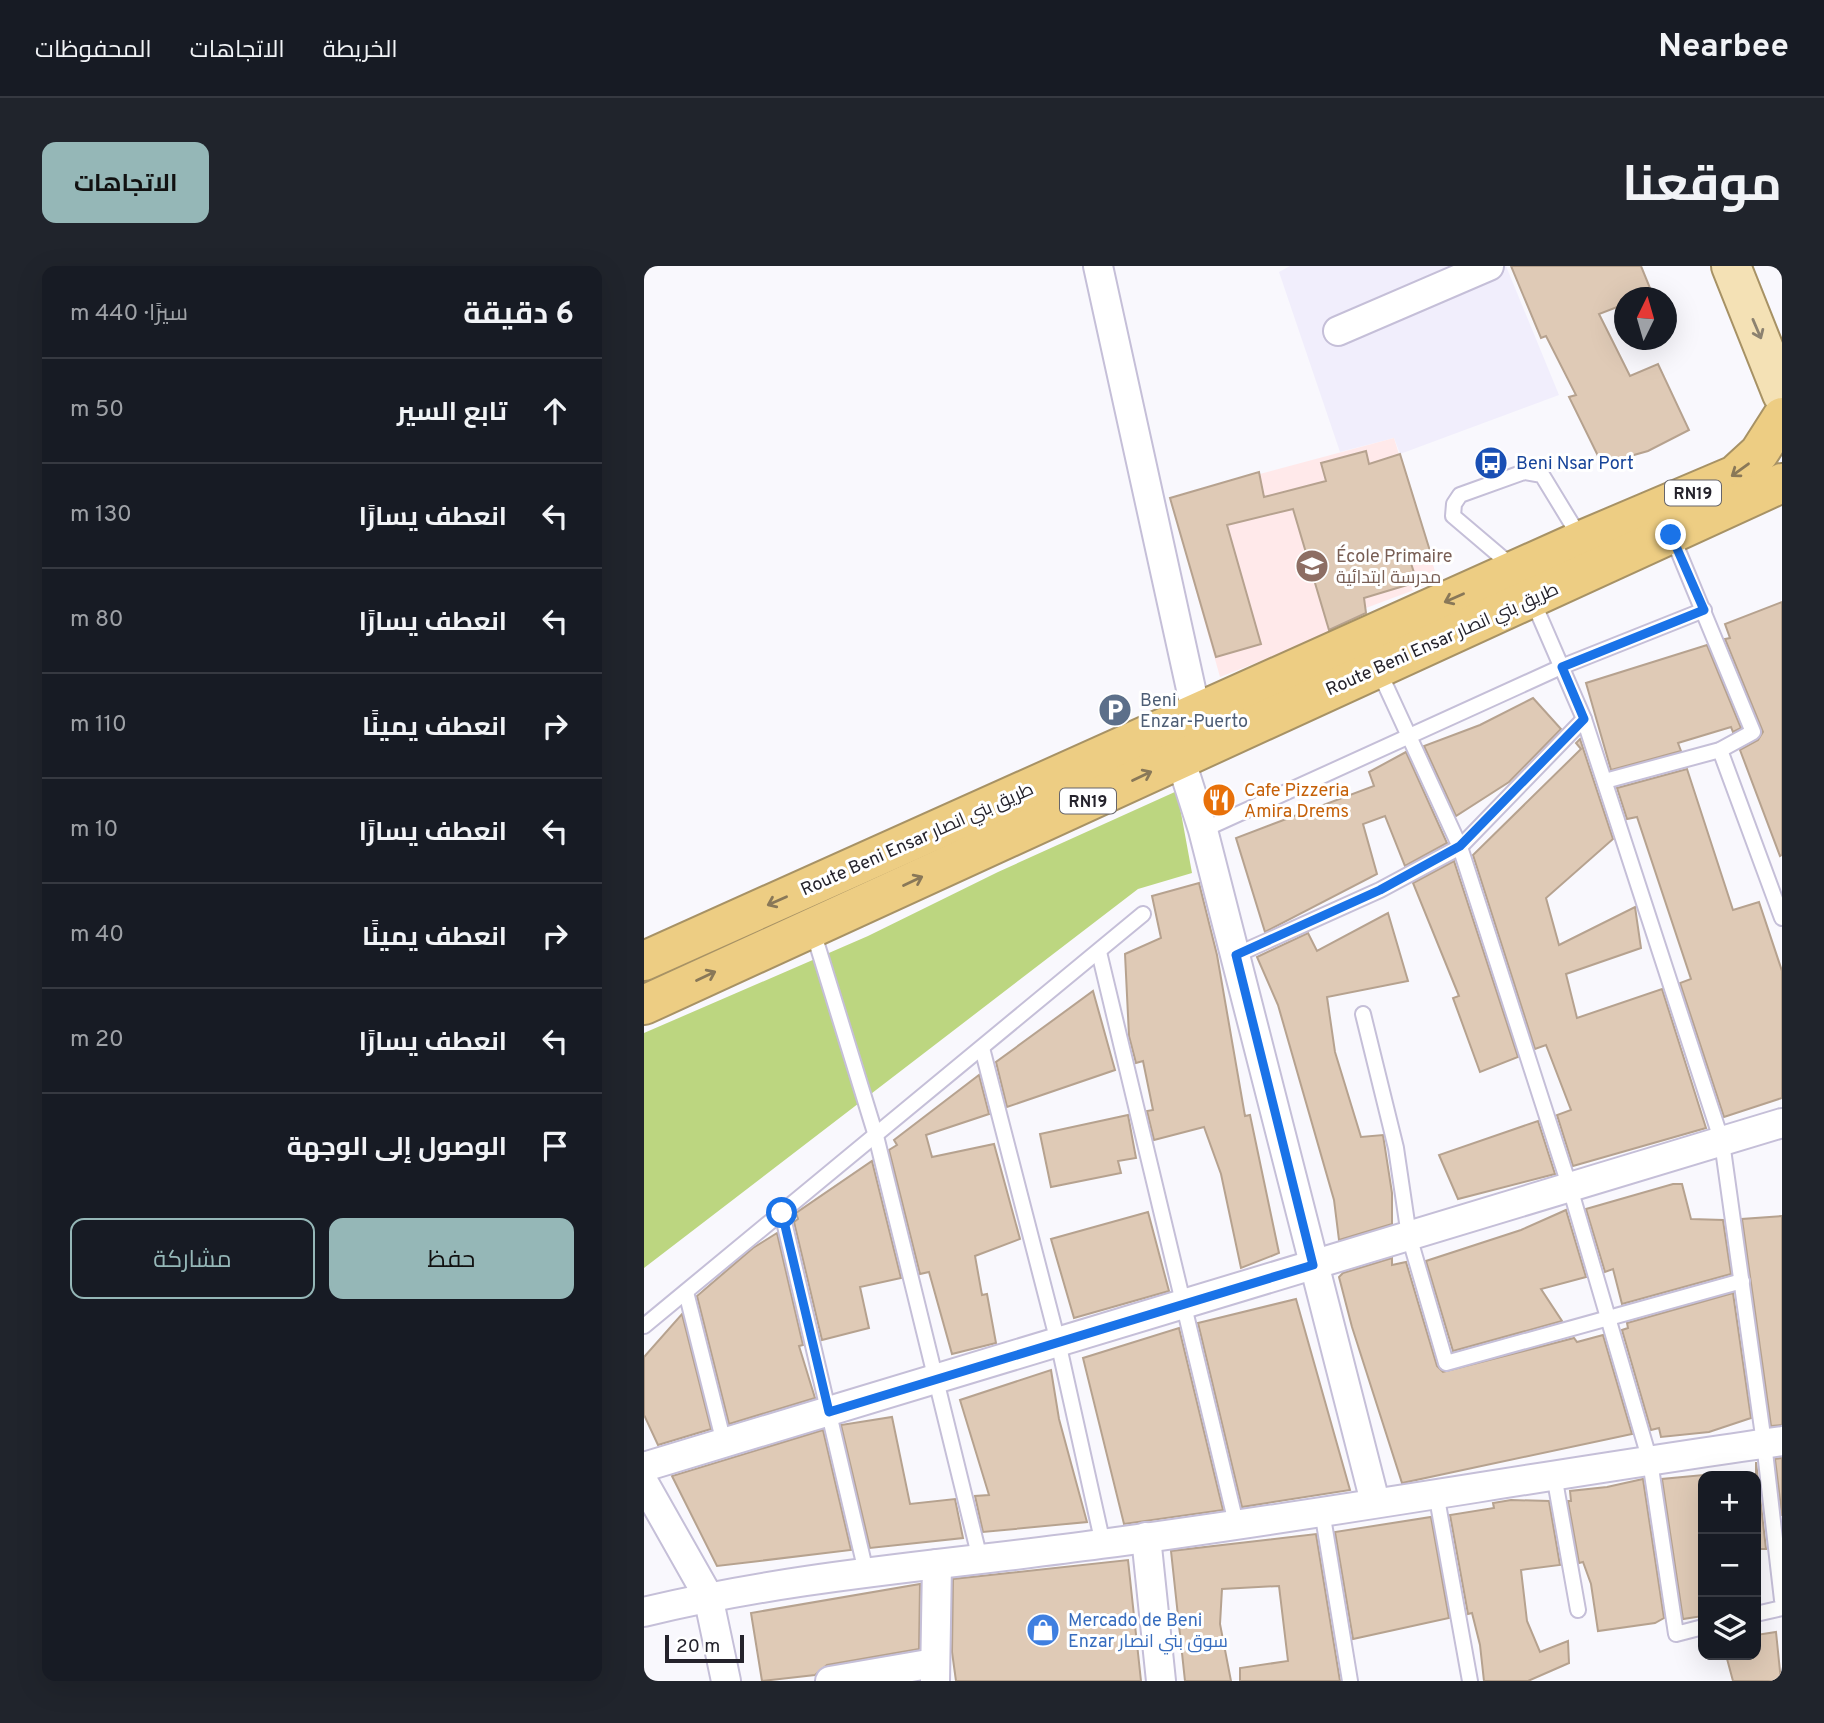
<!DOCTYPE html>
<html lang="ar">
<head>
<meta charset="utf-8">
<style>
  :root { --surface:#171b24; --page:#20242c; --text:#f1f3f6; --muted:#9ea1a6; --line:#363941; --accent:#95b7b7 }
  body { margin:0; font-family:Overpass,Cairo,sans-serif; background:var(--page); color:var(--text); direction:rtl }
  .controls { position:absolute; right:21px; bottom:21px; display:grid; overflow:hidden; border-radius:14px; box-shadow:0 7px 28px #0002 }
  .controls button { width:63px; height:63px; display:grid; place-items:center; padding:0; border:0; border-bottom:2px solid var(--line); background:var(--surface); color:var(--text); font:35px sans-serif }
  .compass { position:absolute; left:970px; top:21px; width:63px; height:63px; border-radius:50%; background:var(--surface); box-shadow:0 7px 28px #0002; rotate:5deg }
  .scale { position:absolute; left:21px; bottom:18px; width:79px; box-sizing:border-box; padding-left:7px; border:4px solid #25232c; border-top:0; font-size:19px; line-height:24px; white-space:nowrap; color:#25232c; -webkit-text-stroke:5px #fff; paint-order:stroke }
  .stop { position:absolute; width:21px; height:21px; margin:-16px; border:5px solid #1a73e8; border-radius:50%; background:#fff }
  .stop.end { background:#1a73e8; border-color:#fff; box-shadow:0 2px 7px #0008 }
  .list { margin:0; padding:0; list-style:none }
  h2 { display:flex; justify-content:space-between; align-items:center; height:91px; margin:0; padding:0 28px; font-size:30px }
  h2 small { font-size:23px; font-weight:400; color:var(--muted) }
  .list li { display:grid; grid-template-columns:46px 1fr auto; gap:21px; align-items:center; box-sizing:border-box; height:105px; padding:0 28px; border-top:2px solid var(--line) }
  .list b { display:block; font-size:26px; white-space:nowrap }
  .list em { font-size:23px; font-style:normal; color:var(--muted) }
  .actions { display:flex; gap:14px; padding:21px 28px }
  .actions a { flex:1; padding:16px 0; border:2px solid var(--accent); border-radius:14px; text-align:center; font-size:24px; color:var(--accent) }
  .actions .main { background:var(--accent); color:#111 }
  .icon { flex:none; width:38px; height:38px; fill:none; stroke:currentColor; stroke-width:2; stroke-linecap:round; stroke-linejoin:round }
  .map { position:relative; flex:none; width:1138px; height:1415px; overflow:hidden; direction:ltr; border-radius:14px }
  header { display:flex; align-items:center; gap:42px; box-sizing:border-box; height:98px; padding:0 35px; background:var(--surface); border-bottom:2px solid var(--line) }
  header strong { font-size:33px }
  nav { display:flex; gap:38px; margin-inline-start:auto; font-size:24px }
  .intro { display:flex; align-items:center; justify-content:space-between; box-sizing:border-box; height:168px; padding:0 42px }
  h1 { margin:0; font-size:49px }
  .button { padding:18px 32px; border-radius:14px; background:var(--accent); color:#111; font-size:24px; font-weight:700 }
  main { display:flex; gap:42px; padding:0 42px }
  aside { flex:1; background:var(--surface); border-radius:14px; box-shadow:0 7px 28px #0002 }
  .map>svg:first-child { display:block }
</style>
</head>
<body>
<header>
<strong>Nearbee</strong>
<nav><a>الخريطة</a><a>الاتجاهات</a><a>المحفوظات</a></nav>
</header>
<div class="intro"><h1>موقعنا</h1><a class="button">الاتجاهات</a></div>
<main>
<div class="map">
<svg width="1138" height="1415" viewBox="0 0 1138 1415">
  <rect width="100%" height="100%" fill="#f9f8fd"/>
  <!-- built -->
  <polygon fill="#f1eefc" points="646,0 807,0 809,5 819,0 862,0 915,129 756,188 750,172 696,186 635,6"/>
  <!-- education -->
  <polygon fill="#ffe9ea" points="750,172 794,315 722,342 723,354 576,411 526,232"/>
  <!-- green -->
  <polygon fill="#bcd680" points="533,525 548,607 494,623 0,1002 0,767 224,670 354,606"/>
  <!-- building -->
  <g fill="#dfcab6" stroke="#b6a28f" stroke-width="2">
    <polygon points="867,0 997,0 1008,27 996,32 981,32 981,38 955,48 986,110 1014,98 1045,164 1004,185 958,198 925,131 932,129 902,70 897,72"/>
    <polygon points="722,185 725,198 756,188 786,285 765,291 773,316 720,332 722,347 685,364 649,243 583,259 617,378 572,391 526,232 615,206 620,231 682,215 677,197"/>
    <polygon points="1138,336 1138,589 1136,590 1096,484 1114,474 1119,466 1081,373 1086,372 1081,358"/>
    <polygon points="1063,379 1097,462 1089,466 1087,461 1034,477 1037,485 967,504 942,417"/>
    <polygon points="889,432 917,463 865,516 812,550 780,480 836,459"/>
    <polygon points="936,473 969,573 902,632 915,679 991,641 997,682 922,708 933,752 1018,723 1062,862 929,900 913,849 927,844 902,779 891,783 829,589 937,483 932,477"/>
    <polygon points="762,486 803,577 761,600 741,550 719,558 733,608 621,666 592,572 730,520 725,506"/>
    <polygon points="1043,503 1089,644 1115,636 1138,705 1138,832 1080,851 1036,717 1047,713 993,551 983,553 973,522"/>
    <polygon points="810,595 874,791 836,806 809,732 815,730 769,617"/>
    <polygon points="555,617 573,689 601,850 606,849 635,987 597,1002 577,908 560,861 510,874 503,845 509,844 499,795 492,797 485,770 481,688 517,672 508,630"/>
    <polygon points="744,647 764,715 683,731 691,786 717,871 739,869 748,927 748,958 695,974 690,934 634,739 613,691 664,667 673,685"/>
    <polygon points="449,725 471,804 363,841 352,796"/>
    <polygon points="335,809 345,848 282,869 288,891 350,878 376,973 331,990 338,1029 343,1028 352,1077 308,1088 285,1006 276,1008 245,884 253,879 250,874"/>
    <polygon points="484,849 492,892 474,895 477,907 407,921 396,868"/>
    <polygon points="894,855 911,908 814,933 795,889"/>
    <polygon points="228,895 257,1012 216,1021 225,1062 178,1074 150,956 154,953 152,947"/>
    <polygon points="1029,918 1038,918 1047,953 1079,954 1087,1008 978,1038 969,1003 961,1006 942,943"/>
    <polygon points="922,944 942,1011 897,1023 918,1055 809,1085 782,995 877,964"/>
    <polygon points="504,946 525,1025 430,1052 407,973"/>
    <polygon points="1138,950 1138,1159 1127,1160 1098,953"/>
    <polygon points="133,967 159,1079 155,1080 171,1132 85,1158 53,1030 109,982"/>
    <polygon points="748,992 748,999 762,996 793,1100 799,1106 930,1072 933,1076 959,1069 988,1168 758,1217 708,1061 695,1011 699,1007"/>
    <polygon points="1089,1027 1107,1152 1065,1166 1017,1171 1015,1162 1007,1164 978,1064 984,1062 983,1057"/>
    <polygon points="652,1033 706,1224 598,1241 554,1057"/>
    <polygon points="38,1048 67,1163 14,1179 0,1149 0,1091"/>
    <polygon points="535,1062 579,1244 480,1258 439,1092"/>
    <polygon points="407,1104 415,1153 443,1256 339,1266 331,1230 345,1229 316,1134"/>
    <polygon points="248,1151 266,1238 311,1233 319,1272 226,1282 197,1159"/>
    <polygon points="179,1164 207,1284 73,1300 28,1210"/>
    <polygon points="1138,1192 1138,1250 1131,1193"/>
    <polygon points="1112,1196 1122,1283 1112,1283"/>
    <polygon points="1059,1209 1059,1350 1039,1353 1018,1213"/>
    <polygon points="999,1213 1020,1352 1011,1357 954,1365 947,1318 939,1296 935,1297 924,1235 927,1235 926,1225 963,1221"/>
    <polygon points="867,1234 905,1235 916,1299 877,1304 883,1355 896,1386 924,1375 925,1397 884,1415 840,1415 836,1379 828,1347 824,1348 806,1249 850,1242 849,1237"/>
    <polygon points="787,1251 805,1352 709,1373 691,1266"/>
    <polygon points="672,1268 696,1415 596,1415 596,1402 644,1395 635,1320 578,1323 576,1358 587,1415 541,1415 527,1285"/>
    <polygon points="484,1294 497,1415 312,1415 308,1386 309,1313"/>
    <polygon points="276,1318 275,1383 183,1399 171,1409 118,1415 107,1347"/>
    <polygon points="1132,1366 1137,1415 1089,1415 1082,1389 1112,1389 1112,1369"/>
  </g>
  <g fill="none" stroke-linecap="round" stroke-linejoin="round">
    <defs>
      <g id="lane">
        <polyline points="869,301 809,250 810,238 816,229 880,206 898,209 937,273"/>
        <polyline points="888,333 940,453 1078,876 1120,1177 1138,1334"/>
        <polyline points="734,403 816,581 926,922 1006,1195 1032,1368 1059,1361"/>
        <polyline points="1076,484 1138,652"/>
        <polyline points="961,515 1076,484 1109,466 1028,270"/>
        <polyline points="559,564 917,401 1060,344"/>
        <polyline points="168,662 232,870 336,1293"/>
        <polyline points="455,686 592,1257"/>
        <polyline points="592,689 736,624 816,581 940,453"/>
        <polyline points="719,748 752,882 765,970 802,1097 1098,1015"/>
        <polyline points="338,782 414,1076 459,1278"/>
        <polyline points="138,947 222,1306"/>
        <polyline points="42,1026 80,1177"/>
        <polyline points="0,1060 499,648"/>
        <polyline points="910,1209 934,1344"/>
        <polyline points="792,1227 826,1415"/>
        <polyline points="678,1245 706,1415"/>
        <polyline points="1112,1348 1138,1342"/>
      </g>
      <g id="street">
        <polyline points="454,0 556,464"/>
        <polyline points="694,65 845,0"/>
        <polyline points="536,492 559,564 731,1236"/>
        <polyline points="0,1201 1138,857"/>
        <polyline points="0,1217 64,1330 82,1415"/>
        <polyline points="502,1271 517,1415"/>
        <path d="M 0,1346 C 150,1309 305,1299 457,1278 C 685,1248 911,1207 1138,1175"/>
        <polyline points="186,1415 290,1397"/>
        <polyline points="291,1415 293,1298"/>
      </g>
      <polyline id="primary" points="1087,0 1138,128"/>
      <g id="highway">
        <polyline points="0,695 938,274 1091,209 1115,187 1138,151"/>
        <polyline points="0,739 1138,217"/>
      </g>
    </defs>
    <!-- lane casing -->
    <use href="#lane" stroke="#c5bfd8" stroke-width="18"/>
    <!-- street casing -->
    <use href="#street" stroke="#c5bfd8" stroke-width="32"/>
    <!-- primary casing -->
    <use href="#primary" stroke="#a79265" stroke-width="42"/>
    <!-- highway casing -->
    <use href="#highway" stroke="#a79265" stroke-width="42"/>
    <!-- lane -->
    <use href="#lane" stroke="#fff" stroke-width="14"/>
    <!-- street -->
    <use href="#street" stroke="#fff" stroke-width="28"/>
    <!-- primary -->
    <use href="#primary" stroke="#f4e1b5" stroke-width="38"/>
    <!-- highway -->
    <use href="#highway" stroke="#edcd83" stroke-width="38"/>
  </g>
  <!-- one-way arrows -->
  <defs><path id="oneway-shaft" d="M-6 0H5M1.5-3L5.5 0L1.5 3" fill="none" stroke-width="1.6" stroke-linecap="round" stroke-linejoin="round" transform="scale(1.75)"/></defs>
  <use stroke="#8c8270" href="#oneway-shaft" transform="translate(1113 63) rotate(67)"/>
  <g stroke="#897858">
    <use href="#oneway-shaft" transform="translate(1096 204) rotate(144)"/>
    <use href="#oneway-shaft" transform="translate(810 332) rotate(156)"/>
    <use href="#oneway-shaft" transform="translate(498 510) rotate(-25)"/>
    <use href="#oneway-shaft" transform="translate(269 615) rotate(-25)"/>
    <use href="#oneway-shaft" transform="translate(133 635) rotate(156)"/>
    <use href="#oneway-shaft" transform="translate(62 710) rotate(-25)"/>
  </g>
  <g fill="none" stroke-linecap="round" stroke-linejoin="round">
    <!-- route -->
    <polyline stroke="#1a73e8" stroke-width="9" points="138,947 185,1146 669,999 592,689 736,624 816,580 940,453 918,401 1060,344 1027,269"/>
  </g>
  <!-- icons -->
  <defs>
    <symbol id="bus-disc" viewBox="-11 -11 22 22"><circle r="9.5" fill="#1a4fb4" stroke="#fff"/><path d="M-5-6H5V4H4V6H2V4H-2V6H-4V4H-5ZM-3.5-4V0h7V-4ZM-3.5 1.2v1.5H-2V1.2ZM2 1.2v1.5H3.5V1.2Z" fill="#fff"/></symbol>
    <symbol id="school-disc" viewBox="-11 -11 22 22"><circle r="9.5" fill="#8d6e63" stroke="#fff"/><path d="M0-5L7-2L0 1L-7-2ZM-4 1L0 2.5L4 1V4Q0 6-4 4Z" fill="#fff"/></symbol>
    <symbol id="parking-disc" viewBox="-11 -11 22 22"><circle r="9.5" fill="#5c6f8a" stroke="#fff"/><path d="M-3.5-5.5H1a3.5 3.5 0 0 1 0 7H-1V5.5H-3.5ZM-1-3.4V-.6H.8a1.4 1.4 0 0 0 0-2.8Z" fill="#fff"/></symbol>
    <symbol id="restaurant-disc" viewBox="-11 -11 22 22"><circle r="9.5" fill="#e8710a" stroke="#fff"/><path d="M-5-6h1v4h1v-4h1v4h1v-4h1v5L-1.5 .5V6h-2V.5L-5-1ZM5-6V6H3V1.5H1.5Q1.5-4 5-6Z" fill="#fff"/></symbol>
    <symbol id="shop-disc" viewBox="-11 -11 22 22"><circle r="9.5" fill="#3f7fe0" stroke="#fff"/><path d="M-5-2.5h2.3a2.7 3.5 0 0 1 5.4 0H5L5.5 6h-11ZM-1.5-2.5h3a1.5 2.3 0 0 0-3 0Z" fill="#fff"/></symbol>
  </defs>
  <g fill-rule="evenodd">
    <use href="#bus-disc" x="828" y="178" width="38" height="38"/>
    <use href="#school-disc" x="649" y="281" width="38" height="38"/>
    <use href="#parking-disc" x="452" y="425" width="38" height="38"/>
    <use href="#restaurant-disc" x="556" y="515" width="38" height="38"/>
    <use href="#shop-disc" x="380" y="1345" width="38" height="38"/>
  </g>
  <g text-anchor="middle" stroke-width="6" stroke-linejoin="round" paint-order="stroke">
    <!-- shield labels -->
    <g fill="#fff" stroke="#66656b" stroke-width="2">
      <rect x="1021" y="214.5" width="56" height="25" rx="5"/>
      <rect x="416" y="522.5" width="56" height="25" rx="5"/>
    </g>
    <g font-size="16" font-weight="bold" fill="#25232c">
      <text x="1049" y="233">RN19</text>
      <text x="444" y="541">RN19</text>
    </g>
    <!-- transit labels -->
    <g font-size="18" fill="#164399" stroke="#fff" text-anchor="start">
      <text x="872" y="203">Beni Nsar Port</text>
    </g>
    <!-- education labels -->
    <g font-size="18" fill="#785e54" stroke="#fff" text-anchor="start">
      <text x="692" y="296">École Primaire<tspan x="692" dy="21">مدرسة ابتدائية</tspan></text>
    </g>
    <!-- street labels -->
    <g font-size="18" fill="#25232c" stroke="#fff">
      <text transform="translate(798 373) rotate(-24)" y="6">Route Beni Ensar طريق بني انصار</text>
      <text transform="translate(273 573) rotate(-24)" y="6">Route Beni Ensar طريق بني انصار</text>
    </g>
    <!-- service labels -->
    <g font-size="18" fill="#4e5e75" stroke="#fff" text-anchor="start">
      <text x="496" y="440">Beni<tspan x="496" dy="21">Enzar-Puerto</tspan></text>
    </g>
    <!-- food labels -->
    <g font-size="18" fill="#c56008" stroke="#fff" text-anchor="start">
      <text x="600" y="530">Cafe Pizzeria<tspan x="600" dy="21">Amira Drems</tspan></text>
    </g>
    <!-- shop labels -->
    <g font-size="18" fill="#366cbe" stroke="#fff" text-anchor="start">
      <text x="424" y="1360">Mercado de Beni<tspan x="424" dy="21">Enzar سوق بني انصار</tspan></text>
    </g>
  </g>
</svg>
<div class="controls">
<button>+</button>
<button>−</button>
<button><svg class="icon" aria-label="layers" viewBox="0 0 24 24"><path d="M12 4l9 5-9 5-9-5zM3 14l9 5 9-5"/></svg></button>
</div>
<svg class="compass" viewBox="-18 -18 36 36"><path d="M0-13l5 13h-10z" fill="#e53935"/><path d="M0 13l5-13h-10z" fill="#9ea1a6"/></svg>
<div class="scale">20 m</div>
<div class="stop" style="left:138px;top:947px"></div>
<div class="stop end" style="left:1027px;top:269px"></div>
</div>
<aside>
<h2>6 دقيقة<small>سيرًا · 440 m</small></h2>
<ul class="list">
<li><svg class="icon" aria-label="ahead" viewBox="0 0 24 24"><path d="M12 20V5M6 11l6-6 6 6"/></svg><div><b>تابع السير</b></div><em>50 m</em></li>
<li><svg class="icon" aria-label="left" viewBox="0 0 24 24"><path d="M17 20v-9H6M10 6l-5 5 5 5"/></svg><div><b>انعطف يسارًا</b></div><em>130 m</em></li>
<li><svg class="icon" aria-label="left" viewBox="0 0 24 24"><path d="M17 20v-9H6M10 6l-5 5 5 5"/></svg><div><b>انعطف يسارًا</b></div><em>80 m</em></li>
<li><svg class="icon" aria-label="right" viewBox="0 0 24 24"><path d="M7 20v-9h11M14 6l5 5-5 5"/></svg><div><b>انعطف يمينًا</b></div><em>110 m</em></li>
<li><svg class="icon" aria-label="left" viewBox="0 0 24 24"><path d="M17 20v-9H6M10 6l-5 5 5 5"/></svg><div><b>انعطف يسارًا</b></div><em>10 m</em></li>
<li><svg class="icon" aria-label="right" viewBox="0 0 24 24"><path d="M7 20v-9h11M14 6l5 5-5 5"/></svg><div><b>انعطف يمينًا</b></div><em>40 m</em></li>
<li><svg class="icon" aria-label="left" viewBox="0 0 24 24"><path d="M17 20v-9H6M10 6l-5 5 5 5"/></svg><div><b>انعطف يسارًا</b></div><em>20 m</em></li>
<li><svg class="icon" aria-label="arrive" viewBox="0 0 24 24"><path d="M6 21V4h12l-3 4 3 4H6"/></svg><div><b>الوصول إلى الوجهة</b></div></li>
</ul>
<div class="actions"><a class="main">حفظ</a><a>مشاركة</a></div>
</aside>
</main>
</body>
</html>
